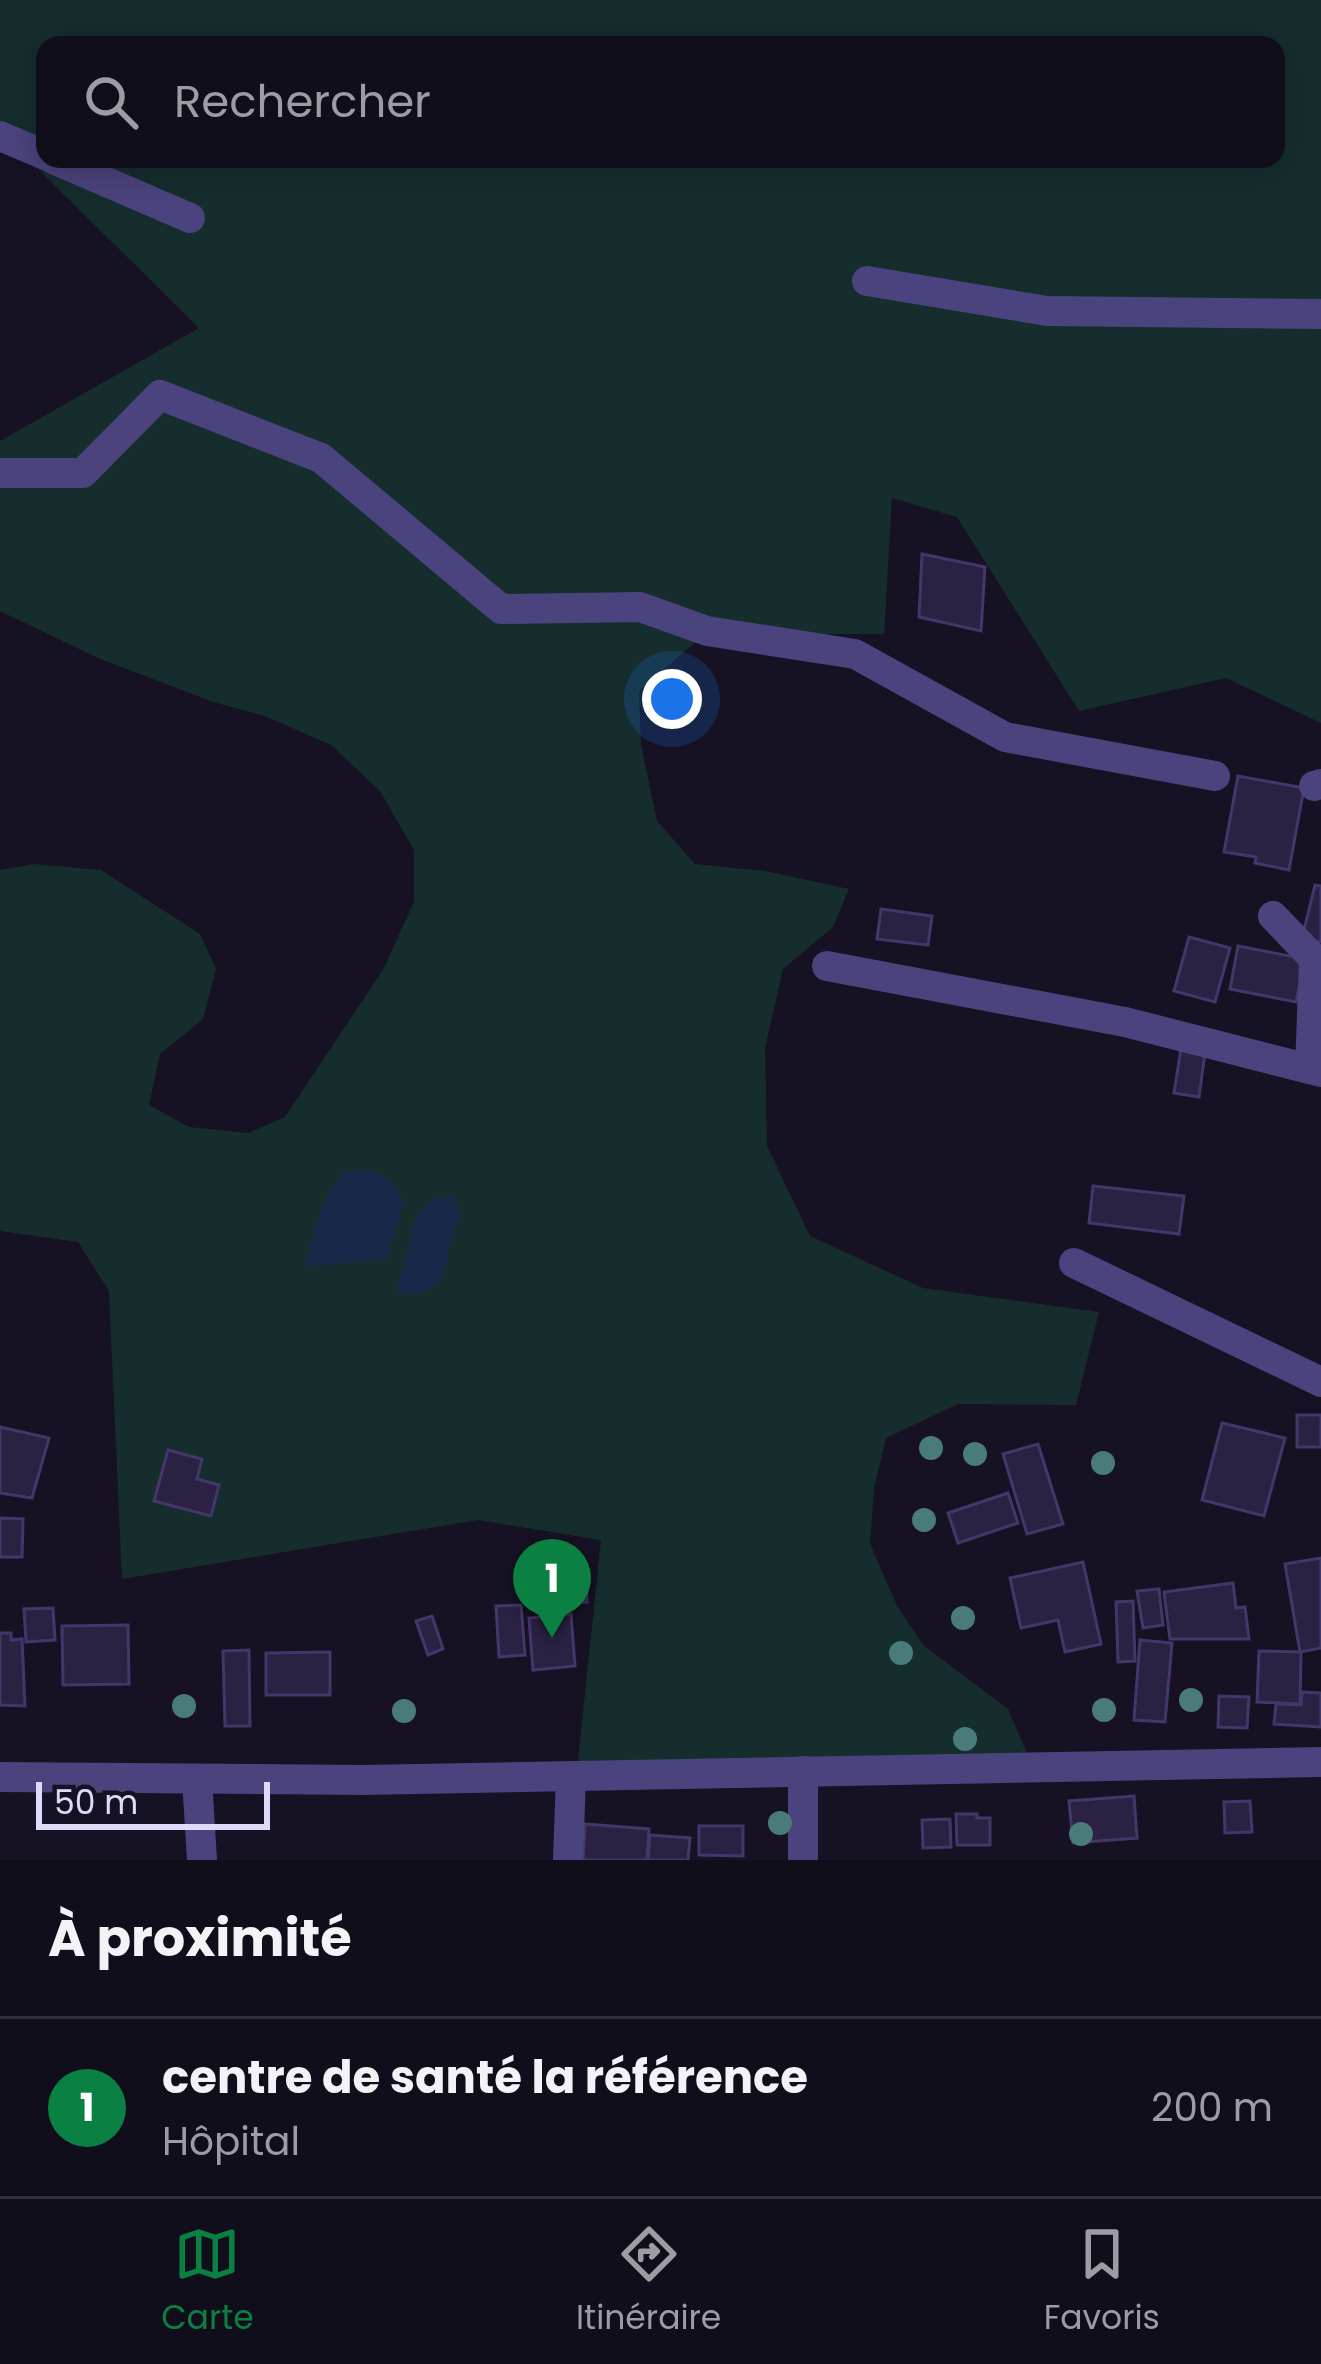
<!DOCTYPE html>
<html lang="fr">
<head>
<meta charset="utf-8">
<style>
  :root { --surface:#100e1b; --page:#191724; --text:#f1f3f6; --muted:#9c9ca3; --line:#302e3a; --accent:#0b8043 }
  body { margin:0; font-family:Poppins,sans-serif; background:var(--page); color:var(--text) }
  .scale { position:absolute; left:36px; bottom:30px; width:234px; box-sizing:border-box; padding-left:12px; border:6px solid #e0dafa; border-top:0; font-size:33px; line-height:42px; white-space:nowrap; color:#e0dafa; -webkit-text-stroke:9px #161224; paint-order:stroke }
  .you { position:absolute; left:672px; top:699px; width:42px; height:42px; margin:-30px; border:9px solid #fff; border-radius:50%; background:#1a73e8; box-shadow:0 0 0 18px #1a73e833 }
  .badge { display:grid; place-items:center; width:78px; height:78px; border-radius:50%; background:var(--accent); color:#fff; font-size:39px; font-weight:700 }
  .pin { position:absolute; translate:-50% -99px; filter:drop-shadow(0 3px 6px #0008) }
  .pin::after { content:''; position:absolute; top:63px; width:42px; height:36px; background:inherit; clip-path:polygon(0 0,100% 0,50% 100%) }
  .list { margin:0; padding:0; list-style:none }
  h2 { display:flex; justify-content:space-between; align-items:center; height:156px; margin:0; padding:0 48px; font-size:51px }
  h2 small { font-size:39px; font-weight:400; color:var(--muted) }
  .list li { display:grid; grid-template-columns:78px 1fr auto; gap:36px; align-items:center; box-sizing:border-box; height:180px; padding:0 48px; border-top:3px solid var(--line) }
  .list b { display:block; font-size:45px; white-space:nowrap }
  .list p { margin:0; font-size:39px; white-space:nowrap; color:var(--muted) }
  .list em { font-size:39px; font-style:normal; color:var(--muted) }
  .icon { flex:none; width:66px; height:66px; fill:none; stroke:currentColor; stroke-width:2; stroke-linecap:round; stroke-linejoin:round }
  .map { position:relative; flex:none; width:1321px; height:1860px; overflow:hidden }
  .search { position:absolute; background:var(--surface); box-shadow:0 6px 30px #0003; left:36px; right:36px; top:36px; height:132px; display:flex; align-items:center; gap:30px; box-sizing:border-box; padding:0 42px; border-radius:24px; color:var(--muted); font-size:45px }
  .sheet { height:336px; background:var(--surface) }
  nav { display:flex; justify-content:space-around; align-items:center; box-sizing:border-box; height:168px; border-top:3px solid var(--line); background:var(--surface); font-size:33px; color:var(--muted) }
  nav a { display:grid; justify-items:center; gap:6px }
  nav .on { color:var(--accent) }
  .map>svg:first-child { display:block }
</style>
</head>
<body>
<div class="map">
<svg width="1321" height="1860" viewBox="0 0 1321 1860">
  <rect width="100%" height="100%" fill="#161224"/>
  <!-- green -->
  <path fill="#162d2d" fill-rule="evenodd" d="M 0,0 L 1321,0 L 1321,723 L 1226,678 L 1079,711 L 957,517 L 892,498 L 884,634 L 705,634 L 639,691 L 641,745 L 657,821 L 695,864 L 765,871 L 849,889 L 833,927 L 783,969 L 765,1048 L 767,1146 L 810,1236 L 923,1288 L 1099,1312 L 1076,1405 L 958,1404 L 886,1438 L 874,1488 L 870,1544 L 897,1606 L 923,1645 L 1008,1709 L 1034,1770 L 577,1770 L 601,1540 L 478,1520 L 122,1579 L 109,1291 L 78,1242 L 0,1231 L 0,870 L 34,864 L 101,870 L 200,934 L 216,969 L 203,1019 L 160,1054 L 149,1105 L 189,1127 L 248,1133 L 285,1117 L 383,970 L 414,902 L 414,850 L 380,791 L 331,745 L 265,716 L 213,702 L 98,658 L 0,611 L 0,441 L 199,328 L 20,151 L 0,142 ZM 45,45 L 1276,45 L 1276,159 L 45,159 Z"/>
  <!-- water -->
  <g fill="#172848">
    <polygon points="371,1170 394,1183 404,1202 387,1259 305,1267 323,1203 343,1172"/>
    <polygon points="455,1197 460,1213 440,1283 422,1293 397,1293 416,1215 434,1199"/>
  </g>
  <!-- building -->
  <g fill="#2a2143" stroke="#44366b" stroke-width="3">
    <polygon points="922,554 985,567 981,631 919,617"/>
    <polygon points="1238,776 1304,788 1289,870 1255,863 1256,857 1224,852"/>
    <polygon points="1315,885 1321,886 1321,942 1302,938"/>
    <polygon points="881,909 932,916 928,945 877,939"/>
    <polygon points="1189,937 1230,948 1215,1002 1174,991"/>
    <polygon points="1238,946 1305,959 1296,1002 1230,989"/>
    <polygon points="1181,1049 1205,1053 1199,1097 1174,1093"/>
    <polygon points="1093,1186 1184,1196 1179,1234 1089,1223"/>
    <rect x="1297" y="1415" width="24" height="32"/>
    <polygon points="1222,1423 1285,1438 1264,1516 1202,1500"/>
    <polygon points="0,1427 49,1438 32,1498 0,1493"/>
    <polygon points="1038,1444 1063,1524 1027,1534 1003,1454"/>
    <polygon points="168,1450 202,1459 197,1479 219,1485 211,1516 154,1501"/>
    <polygon points="1008,1493 1018,1523 958,1543 948,1513"/>
    <polygon points="0,1518 23,1519 22,1557 0,1557"/>
    <polygon points="1321,1558 1321,1648 1300,1652 1285,1564"/>
    <polygon points="1083,1562 1101,1644 1065,1652 1058,1620 1021,1628 1010,1578"/>
    <polygon points="543,1563 565,1563 562,1593 544,1594"/>
    <polygon points="586,1574 587,1602 569,1603 567,1575"/>
    <polygon points="1233,1583 1236,1608 1245,1607 1249,1639 1170,1639 1164,1592"/>
    <polygon points="1159,1589 1163,1625 1143,1628 1137,1591"/>
    <polygon points="1133,1601 1135,1661 1118,1662 1116,1602"/>
    <polygon points="521,1605 525,1655 499,1657 496,1606"/>
    <polygon points="53,1608 55,1640 26,1642 24,1609"/>
    <polygon points="571,1614 575,1666 533,1670 529,1618"/>
    <polygon points="432,1616 443,1649 428,1655 416,1621"/>
    <polygon points="128,1625 129,1684 63,1685 62,1626"/>
    <polygon points="0,1633 11,1633 11,1640 22,1639 25,1706 0,1705"/>
    <polygon points="1140,1640 1172,1643 1165,1722 1134,1720"/>
    <polygon points="249,1650 250,1726 225,1726 223,1651"/>
    <polygon points="1259,1651 1301,1652 1300,1704 1257,1702"/>
    <polygon points="330,1652 330,1695 266,1695 266,1653"/>
    <polygon points="1302,1692 1321,1693 1321,1727 1274,1724 1276,1704 1301,1705"/>
    <polygon points="1219,1696 1249,1697 1247,1728 1218,1727"/>
    <polygon points="1134,1796 1137,1838 1073,1843 1069,1801"/>
    <polygon points="1250,1801 1252,1832 1225,1833 1224,1802"/>
    <polygon points="956,1814 977,1814 977,1818 990,1818 990,1845 957,1845"/>
    <polygon points="950,1819 951,1847 923,1848 922,1820"/>
    <polygon points="585,1824 649,1829 647,1860 583,1860"/>
    <polygon points="699,1826 743,1826 743,1856 699,1855"/>
    <polygon points="650,1835 690,1838 688,1860 648,1860"/>
  </g>
  <g fill="none" stroke-linecap="round" stroke-linejoin="round">
    <!-- minor -->
    <g stroke="#4a437d" stroke-width="30">
      <polyline points="0,136 45,155"/>
      <polyline points="53,159 190,218"/>
      <polyline points="867,281 1047,311 1321,314"/>
      <polyline points="0,473 83,473 160,395 321,458 501,609 640,607 707,631 855,654 1005,737 1215,776"/>
      <polyline points="1314,786 1321,784"/>
      <polyline points="1273,916 1314,959 1310,1069"/>
      <polyline points="827,966 1125,1022 1321,1072"/>
      <polyline points="1074,1263 1321,1382"/>
      <polyline points="803,1771 803,1860"/>
      <polyline points="0,1777 363,1780 1321,1762"/>
      <polyline points="197,1779 202,1860"/>
      <polyline points="568,1860 571,1776"/>
    </g>
  </g>
  <!-- trees -->
  <g fill="#487b79">
    <circle cx="931" cy="1448" r="12"/>
    <circle cx="975" cy="1454" r="12"/>
    <circle cx="1103" cy="1463" r="12"/>
    <circle cx="924" cy="1520" r="12"/>
    <circle cx="963" cy="1618" r="12"/>
    <circle cx="901" cy="1653" r="12"/>
    <circle cx="1191" cy="1700" r="12"/>
    <circle cx="184" cy="1706" r="12"/>
    <circle cx="1104" cy="1710" r="12"/>
    <circle cx="404" cy="1711" r="12"/>
    <circle cx="965" cy="1739" r="12"/>
    <circle cx="780" cy="1823" r="12"/>
    <circle cx="1081" cy="1834" r="12"/>
  </g>
</svg>
<div class="scale">50 m</div>
<div class="you"></div>
<div class="pin badge" style="left:552px;top:1638px">1</div>
<div class="search"><svg class="icon" aria-label="search" viewBox="0 0 24 24"><circle cx="10" cy="10" r="6"/><path d="M15 15l6 6"/></svg>Rechercher</div>
</div>
<section class="sheet">
<h2>À proximité<small></small></h2>
<ul class="list">
<li><span class="badge">1</span><div><b>centre de santé la référence</b><p>Hôpital</p></div><em>200 m</em></li>
</ul>
</section>
<nav>
<a class="on"><svg class="icon" aria-label="map" viewBox="0 0 24 24"><path d="M3 6l6-2 6 2 6-2v14l-6 2-6-2-6 2zM9 4v14M15 6v14"/></svg>Carte</a>
<a><svg class="icon" aria-label="directions" viewBox="0 0 24 24"><path d="M12 3l9 9-9 9-9-9zM9 14v-3h6M13 9l2 2-2 2"/></svg>Itinéraire</a>
<a><svg class="icon" aria-label="saved" viewBox="0 0 24 24"><path d="M7 4h10v16l-5-4-5 4z"/></svg>Favoris</a>
</nav>
</body>
</html>
